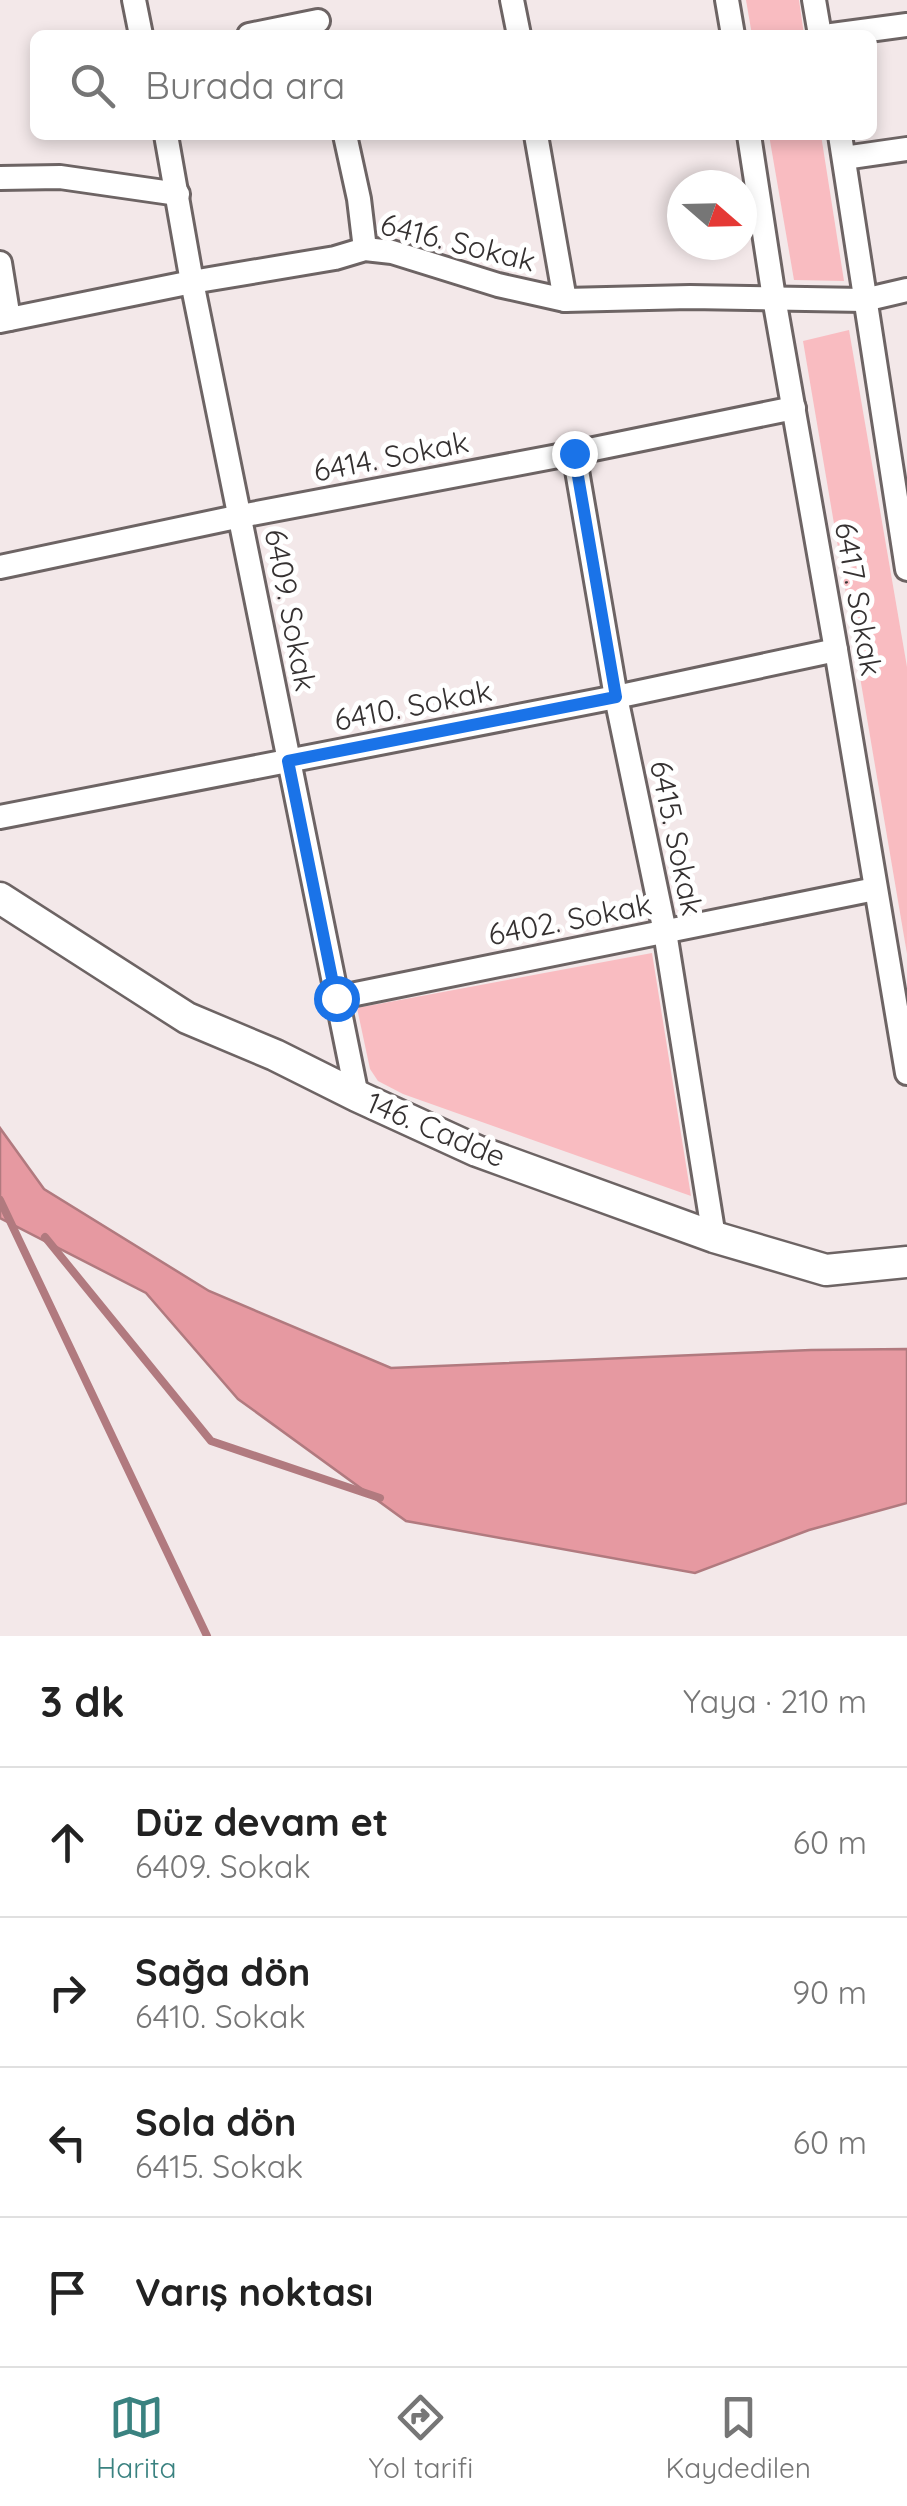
<!DOCTYPE html>
<html lang="tr">
<head>
<meta charset="utf-8">
<style>
  :root { --surface:#fff; --page:#f2f2f2; --text:#222; --muted:#767676; --line:#e0e0e0; --accent:#3a8280 }
  body { margin:0; font-family:Quicksand,sans-serif; background:var(--page); color:var(--text) }
  .compass { position:absolute; left:667px; top:170px; width:90px; height:90px; border-radius:50%; background:var(--surface); box-shadow:0 5px 15px #0003; rotate:110deg }
  .stop { position:absolute; width:30px; height:30px; margin:-22px; border:8px solid #1a73e8; border-radius:50%; background:#fff }
  .stop.end { background:#1a73e8; border-color:#fff; box-shadow:0 2px 10px #0008 }
  .list { margin:0; padding:0; list-style:none }
  h2 { display:flex; justify-content:space-between; align-items:center; height:130px; margin:0; padding:0 40px; font-size:42px }
  h2 small { font-size:32px; font-weight:400; color:var(--muted) }
  .list li { display:grid; grid-template-columns:65px 1fr auto; gap:30px; align-items:center; box-sizing:border-box; height:150px; padding:0 40px; border-top:2px solid var(--line) }
  .list b { display:block; font-size:38px; white-space:nowrap }
  .list p { margin:0; font-size:32px; white-space:nowrap; color:var(--muted) }
  .list em { font-size:32px; font-style:normal; color:var(--muted) }
  .icon { flex:none; width:55px; height:55px; fill:none; stroke:currentColor; stroke-width:2; stroke-linecap:round; stroke-linejoin:round }
  .map { position:relative; flex:none; width:907px; height:1636px; overflow:hidden }
  .search { position:absolute; background:var(--surface); box-shadow:0 5px 15px #0003; left:30px; right:30px; top:30px; height:110px; display:flex; align-items:center; gap:25px; box-sizing:border-box; padding:0 35px; border-radius:15px; color:var(--muted); font-size:38px }
  .sheet { height:730px; background:var(--surface) }
  nav { display:flex; justify-content:space-around; align-items:center; box-sizing:border-box; height:140px; border-top:2px solid var(--line); background:var(--surface); font-size:28px; color:var(--muted) }
  nav a { display:grid; justify-items:center; gap:5px }
  nav .on { color:var(--accent) }
  .map>svg:first-child { display:block }
</style>
</head>
<body>
<div class="map">
<svg width="907" height="1636" viewBox="0 0 907 1636">
  <rect width="100%" height="100%" fill="#f3e8e9"/>
  <!-- green -->
  <g fill="#f9bcc1">
    <polygon points="746,0 799,0 804,35 752,35"/>
    <polygon points="769,135 821,135 844,281 794,280"/>
    <polygon points="849,330 907,667 907,954 803,341"/>
    <polygon points="652,953 691,1196 403,1094 378,1081 370,1069 357,1008"/>
  </g>
  <!-- water -->
  <polygon fill="#e699a1" stroke="#b17a7f" stroke-width="2.5" points="0,1128 44,1189 209,1291 391,1368 811,1350 907,1349 907,1503 809,1530 695,1573 406,1521 238,1399 146,1293 0,1218"/>
  <g fill="none" stroke-linecap="round" stroke-linejoin="round">
    <!-- stream -->
    <g stroke="#b17a7f" stroke-width="8">
      <polyline points="0,1200 207,1636"/>
      <polyline points="45,1237 211,1441 380,1498"/>
    </g>
    <defs>
      <g id="minor">
        <polyline points="134,0 141,35"/>
        <polyline points="512,0 519,35"/>
        <polyline points="727,0 733,35"/>
        <polyline points="814,0 820,35"/>
        <polyline points="249,35 318,21"/>
        <polyline points="832,35 907,25"/>
        <polyline points="166,135 192,282 357,1096"/>
        <polyline points="345,135 359,199 365,249"/>
        <polyline points="536,135 565,300"/>
        <polyline points="749,135 774,298 836,650 907,1073"/>
        <polyline points="840,135 907,569"/>
        <polyline points="844,158 907,149"/>
        <polyline points="0,178 60,177 178,194"/>
        <polyline points="0,263 9,319"/>
        <polyline points="0,321 192,282 335,258 365,249 392,252 498,285 565,300 690,297 864,300 907,290"/>
        <polyline points="574,453 616,697 665,932 714,1237"/>
        <polyline points="0,567 241,516 574,453 794,408"/>
        <polyline points="0,817 616,697 836,650"/>
        <polyline points="336,998 875,889"/>
      </g>
      <polyline id="tertiary" points="0,898 187,1018 275,1055 357,1096 477,1151 714,1237 826,1270 907,1262"/>
    </defs>
    <!-- minor casing -->
    <use href="#minor" stroke="#6d6464" stroke-width="28"/>
    <!-- tertiary casing -->
    <use href="#tertiary" stroke="#6d6464" stroke-width="35"/>
    <!-- minor -->
    <use href="#minor" stroke="#fff" stroke-width="22"/>
    <!-- tertiary -->
    <use href="#tertiary" stroke="#fff" stroke-width="30"/>
  </g>
  <g fill="none" stroke-linecap="round" stroke-linejoin="round">
    <!-- route -->
    <polyline stroke="#1a73e8" stroke-width="12" points="336,998 288,761 616,697 574,453"/>
  </g>
  <g text-anchor="middle" stroke-width="10" stroke-linejoin="round" paint-order="stroke">
    <!-- street labels -->
    <g font-size="30" fill="#353131" stroke="#fff">
      <text transform="translate(458 243) rotate(14)" y="10">6416. Sokak</text>
      <text transform="translate(391 457) rotate(-11)" y="10">6414. Sokak</text>
      <text transform="translate(858 599) rotate(80)" y="10">6417. Sokak</text>
      <text transform="translate(290 610) rotate(79)" y="10">6409. Sokak</text>
      <text transform="translate(413 706) rotate(-11)" y="10">6410. Sokak</text>
      <text transform="translate(676 838) rotate(78)" y="10">6415. Sokak</text>
      <text transform="translate(570 920) rotate(-11)" y="10">6402. Sokak</text>
      <text transform="translate(436 1130) rotate(23)" y="10">146. Cadde</text>
    </g>
  </g>
</svg>
<svg class="compass" viewBox="-18 -18 36 36"><path d="M0-13l5 13h-10z" fill="#e53935"/><path d="M0 13l5-13h-10z" fill="#767676"/></svg>
<div class="stop" style="left:336px;top:998px"></div>
<div class="stop end" style="left:574px;top:453px"></div>
<div class="search"><svg class="icon" aria-label="search" viewBox="0 0 24 24"><circle cx="10" cy="10" r="6"/><path d="M15 15l6 6"/></svg>Burada ara</div>
</div>
<section class="sheet">
<h2>3 dk<small>Yaya · 210 m</small></h2>
<ul class="list">
<li><svg class="icon" aria-label="ahead" viewBox="0 0 24 24"><path d="M12 20V5M6 11l6-6 6 6"/></svg><div><b>Düz devam et</b><p>6409. Sokak</p></div><em>60 m</em></li>
<li><svg class="icon" aria-label="right" viewBox="0 0 24 24"><path d="M7 20v-9h11M14 6l5 5-5 5"/></svg><div><b>Sağa dön</b><p>6410. Sokak</p></div><em>90 m</em></li>
<li><svg class="icon" aria-label="left" viewBox="0 0 24 24"><path d="M17 20v-9H6M10 6l-5 5 5 5"/></svg><div><b>Sola dön</b><p>6415. Sokak</p></div><em>60 m</em></li>
<li><svg class="icon" aria-label="arrive" viewBox="0 0 24 24"><path d="M6 21V4h12l-3 4 3 4H6"/></svg><div><b>Varış noktası</b></div></li>
</ul>
</section>
<nav>
<a class="on"><svg class="icon" aria-label="map" viewBox="0 0 24 24"><path d="M3 6l6-2 6 2 6-2v14l-6 2-6-2-6 2zM9 4v14M15 6v14"/></svg>Harita</a>
<a><svg class="icon" aria-label="directions" viewBox="0 0 24 24"><path d="M12 3l9 9-9 9-9-9zM9 14v-3h6M13 9l2 2-2 2"/></svg>Yol tarifi</a>
<a><svg class="icon" aria-label="saved" viewBox="0 0 24 24"><path d="M7 4h10v16l-5-4-5 4z"/></svg>Kaydedilen</a>
</nav>
</body>
</html>
